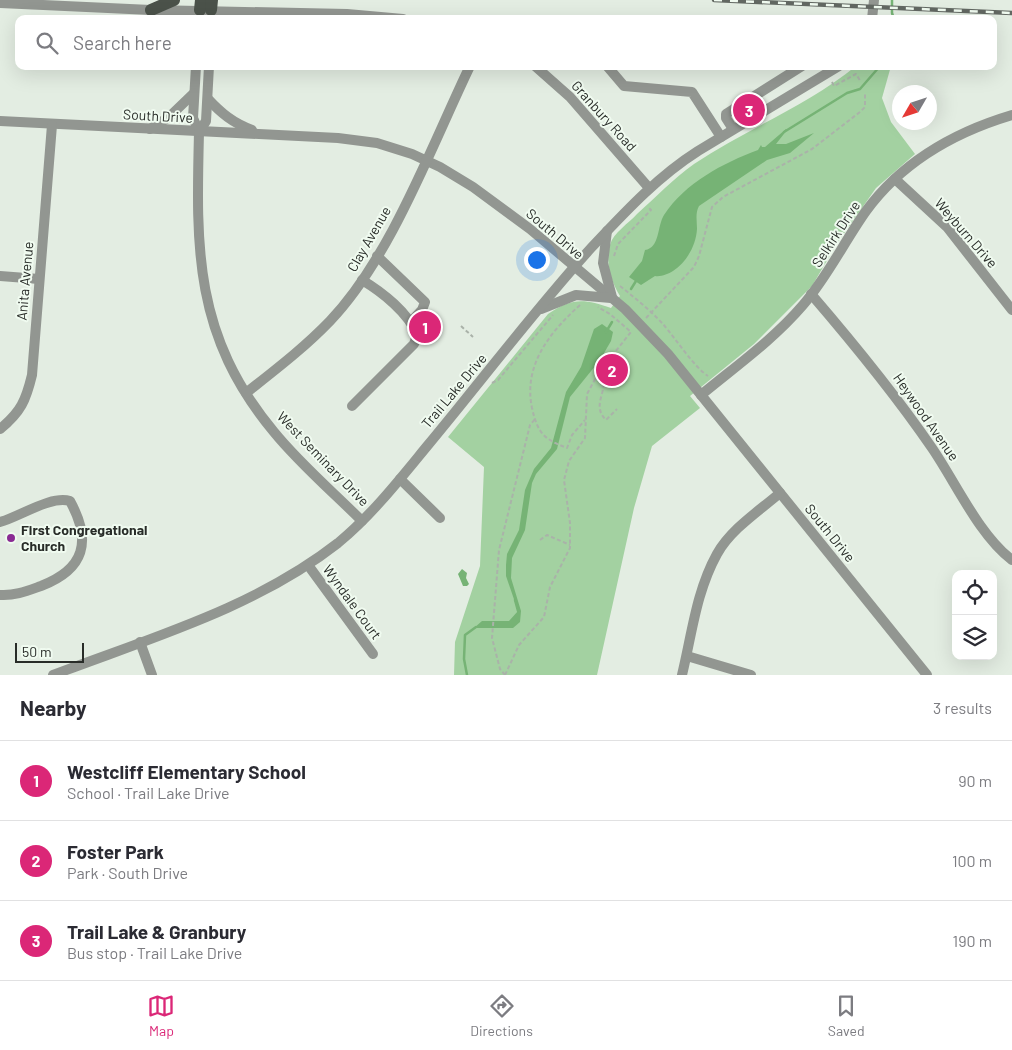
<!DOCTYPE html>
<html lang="en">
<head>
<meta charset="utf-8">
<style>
  :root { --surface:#fff; --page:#f7f7f7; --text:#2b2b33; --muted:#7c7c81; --line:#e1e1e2; --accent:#db2777 }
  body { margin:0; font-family:Barlow,sans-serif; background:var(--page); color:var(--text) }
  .controls { position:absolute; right:15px; bottom:15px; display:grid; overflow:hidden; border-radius:10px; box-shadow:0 5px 20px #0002 }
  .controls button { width:45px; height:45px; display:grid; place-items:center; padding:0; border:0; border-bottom:1px solid var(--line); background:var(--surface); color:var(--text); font:25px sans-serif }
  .compass { position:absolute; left:892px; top:85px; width:45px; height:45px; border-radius:50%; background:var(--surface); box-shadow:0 5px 20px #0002; rotate:231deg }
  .scale { position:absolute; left:15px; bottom:12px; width:69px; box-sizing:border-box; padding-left:5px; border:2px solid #282c28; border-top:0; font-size:14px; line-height:18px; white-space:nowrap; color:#282c28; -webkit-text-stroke:4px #f0fbf0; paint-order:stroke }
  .you { position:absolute; left:536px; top:259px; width:18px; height:18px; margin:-12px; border:4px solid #fff; border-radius:50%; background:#1a73e8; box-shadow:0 0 0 8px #1a73e833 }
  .badge { display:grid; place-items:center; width:32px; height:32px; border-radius:50%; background:var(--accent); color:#fff; font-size:16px; font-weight:700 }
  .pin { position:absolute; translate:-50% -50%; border:2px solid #fff; box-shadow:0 1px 5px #0006 }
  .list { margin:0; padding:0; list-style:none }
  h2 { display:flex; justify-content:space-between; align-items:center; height:65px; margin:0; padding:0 20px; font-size:21px }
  h2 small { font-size:16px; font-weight:400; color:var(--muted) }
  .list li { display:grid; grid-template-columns:32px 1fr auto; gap:15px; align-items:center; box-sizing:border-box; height:80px; padding:0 20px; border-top:1px solid var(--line) }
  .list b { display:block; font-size:19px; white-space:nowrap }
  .list p { margin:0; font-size:16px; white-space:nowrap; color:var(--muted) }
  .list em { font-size:16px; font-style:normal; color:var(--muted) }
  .icon { flex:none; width:28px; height:28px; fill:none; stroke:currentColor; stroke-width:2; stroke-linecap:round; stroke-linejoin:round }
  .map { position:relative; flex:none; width:1012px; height:675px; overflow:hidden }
  .search { position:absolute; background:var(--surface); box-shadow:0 5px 20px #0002; left:15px; right:15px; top:15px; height:55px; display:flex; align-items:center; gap:12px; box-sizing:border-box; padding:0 18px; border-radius:10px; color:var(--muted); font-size:19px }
  .sheet { height:305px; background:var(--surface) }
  nav { display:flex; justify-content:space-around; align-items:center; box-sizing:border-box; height:70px; border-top:1px solid var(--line); background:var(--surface); font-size:14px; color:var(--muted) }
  nav a { display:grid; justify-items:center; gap:2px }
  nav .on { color:var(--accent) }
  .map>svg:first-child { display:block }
</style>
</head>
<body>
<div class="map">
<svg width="1012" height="675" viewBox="0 0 1012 675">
  <rect width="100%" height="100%" fill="#e3ede2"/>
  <!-- green -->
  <path fill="#a3d1a1" d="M 856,66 L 891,66 L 882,98 L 891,122 L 915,154 L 876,188 L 836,245 L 812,286 L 754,344 L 690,396 L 700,408 L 652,446 L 634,508 L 597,675 L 454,675 L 455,642 L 480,566 L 484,467 L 448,437 L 548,314 C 572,297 585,299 611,308 L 620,296 C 611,281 605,263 610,245 C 613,233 629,223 637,214 C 656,197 673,179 694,164 C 746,129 807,106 856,66 Z"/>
  <!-- water -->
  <g fill="#76b375">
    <path d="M 786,129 L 787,130 L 776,144 L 786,144 L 814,133 L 790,153 L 767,160 L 699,206 C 695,213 697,221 697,229 C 696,245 687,262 673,271 C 668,274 661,277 655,276 L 641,285 L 629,277 L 642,261 L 645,250 C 660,248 657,226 664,215 C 685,183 723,163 758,150 L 761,145 L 762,147 L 765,147 Z"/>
    <polygon points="602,324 613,332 611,341 600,360 570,397 557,449 536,474 532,483 525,530 512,558 511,578 521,611 520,622 513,628 474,628 482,621 509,621 518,611 506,576 506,565 507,554 519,530 525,490 534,469 551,448 566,392 581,367 594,329"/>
    <polygon points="462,569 467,573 466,578 469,584 467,586 463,586 458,574"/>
  </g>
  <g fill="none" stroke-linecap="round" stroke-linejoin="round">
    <!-- stream -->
    <g stroke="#76b375" stroke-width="2.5">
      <polyline points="892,0 892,13 894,19"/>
      <polyline points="784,132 847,93 860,89 880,66"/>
      <polyline points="631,289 636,281"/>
      <polyline points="606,332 612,322"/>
      <polyline points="515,600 518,611"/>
      <polyline points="467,675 464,659 465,635 476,627"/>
    </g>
    <!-- path -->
    <g stroke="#aab2a9" stroke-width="2" stroke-dasharray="4 2.5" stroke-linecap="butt">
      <polyline points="832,82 834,86 856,74 861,82"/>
      <polyline points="614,256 618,244 651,210 648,207"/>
      <path d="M 620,286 C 635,298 650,310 663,324 C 675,338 695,368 708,376"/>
      <path d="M 580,305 C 550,332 523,365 532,408 C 538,434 544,439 567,448 L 572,435 L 585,420"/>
      <polyline points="646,318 694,267 699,256 712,207 723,197 812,149 860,112 865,107 865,92"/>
      <polyline points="461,326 473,337"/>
      <path d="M 599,372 L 604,381 C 604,396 593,407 606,420 L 617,409"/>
      <polyline points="492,383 498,380 553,315"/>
      <polyline points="540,540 547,535 570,545"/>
      <polyline points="505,675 519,645 544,617 550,587 570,548 570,523 564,480 569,461 585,438 587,394 599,372 631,332 610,314 598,307"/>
      <polyline points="505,675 500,669 492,638 499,550 530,425 535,419"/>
    </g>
    <!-- minor -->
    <g stroke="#929691" stroke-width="10">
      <polyline points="0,3 151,10 347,14 403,19"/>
      <polyline points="872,19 874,0"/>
      <path d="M 196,66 L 193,118 L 199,132 C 196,249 194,336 274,432 C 300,464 333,492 362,521"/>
      <polyline points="535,66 570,97 649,188"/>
      <polyline points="607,66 624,86 692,92 721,137"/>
      <path d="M 208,99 C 221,113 233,123 252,130"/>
      <polyline points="0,121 338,138 377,143 412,154 440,167 473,187 530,229 625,309 668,354 927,675"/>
      <polyline points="150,129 169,117 194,93"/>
      <polyline points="733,129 726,118 726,114 802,66"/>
      <polyline points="199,132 206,121 209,66"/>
      <polyline points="895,179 947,227 1012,310"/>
      <polyline points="607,231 603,263 612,297"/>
      <polyline points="377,256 425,302 422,310 411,322"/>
      <polyline points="0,276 39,279"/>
      <path d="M 811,294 C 854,344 895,394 932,448 C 956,483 979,535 1012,560"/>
      <polyline points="541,309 576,295 611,298"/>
      <path d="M 246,393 C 275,370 304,348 330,321 C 391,257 431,147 470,66"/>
      <path d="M 701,395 C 736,366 773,340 803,305 C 828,276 844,242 866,211 C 902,162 955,132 1012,115"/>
      <path d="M 352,406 L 414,344 L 417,335 C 409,313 382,292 362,280"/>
      <path d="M 0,429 C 21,412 26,400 32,375 L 52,125"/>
      <polyline points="400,479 440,518"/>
      <path d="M 0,522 C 19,517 51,495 70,501 C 92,541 85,569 41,586 C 27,591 15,596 0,595"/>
      <polyline points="308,565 373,654"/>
      <polyline points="140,642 152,675"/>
      <polyline points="687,656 751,675"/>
      <path d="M 53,675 C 150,638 255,608 338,543 C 372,515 400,479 428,445 C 482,380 534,311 591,248 C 624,213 657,177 698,151 L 839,66"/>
      <path d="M 682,675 C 692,634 696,592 717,554 C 731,529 759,511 780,493"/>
    </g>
    <!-- major -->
    <g stroke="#4b524a" stroke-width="12">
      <polyline points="151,10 174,0"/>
      <polyline points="200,10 201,0"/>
      <polyline points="211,10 212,0"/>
    </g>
    <defs>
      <polyline id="rail" points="714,0 1012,13"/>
    </defs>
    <!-- rail casing -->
    <use href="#rail" stroke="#626862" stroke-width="4.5"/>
    <!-- rail -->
    <use href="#rail" stroke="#f0fbf0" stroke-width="2.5" stroke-dasharray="8" stroke-linecap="butt"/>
  </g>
  <!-- markers -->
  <circle fill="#8a2a93" stroke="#f0fbf0" stroke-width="2" cx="11" cy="538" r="5"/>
  <g text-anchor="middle" stroke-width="4" stroke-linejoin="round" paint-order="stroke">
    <!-- street labels -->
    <g font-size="14" fill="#282c28" stroke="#f0fbf0">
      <text transform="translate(158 116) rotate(3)" y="5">South Drive</text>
      <text transform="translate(604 116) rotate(48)" y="5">Granbury Road</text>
      <text transform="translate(966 233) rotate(49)" y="5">Weyburn Drive</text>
      <text transform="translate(555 234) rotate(40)" y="5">South Drive</text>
      <text transform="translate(836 234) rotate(-57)" y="5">Selkirk Drive</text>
      <text transform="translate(369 239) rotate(-60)" y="5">Clay Avenue</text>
      <text transform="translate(25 281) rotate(-85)" y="5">Anita Avenue</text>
      <text transform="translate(454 391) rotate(-50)" y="5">Trail Lake Drive</text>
      <text transform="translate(926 417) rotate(55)" y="5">Heywood Avenue</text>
      <text transform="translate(323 459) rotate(46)" y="5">West Seminary Drive</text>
      <text transform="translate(830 533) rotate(51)" y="5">South Drive</text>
      <text transform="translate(352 602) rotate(54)" y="5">Wyndale Court</text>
    </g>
    <!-- poi labels -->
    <g font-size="14" font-weight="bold" fill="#282c28" stroke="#f0fbf0" text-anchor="start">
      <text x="21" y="535">First Congregational<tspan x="21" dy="16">Church</tspan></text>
    </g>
  </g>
</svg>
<div class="controls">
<button><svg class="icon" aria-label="locate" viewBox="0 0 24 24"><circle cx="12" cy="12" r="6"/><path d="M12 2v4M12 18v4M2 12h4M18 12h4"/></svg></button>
<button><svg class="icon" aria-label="layers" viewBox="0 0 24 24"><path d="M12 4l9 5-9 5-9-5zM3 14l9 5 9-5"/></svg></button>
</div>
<svg class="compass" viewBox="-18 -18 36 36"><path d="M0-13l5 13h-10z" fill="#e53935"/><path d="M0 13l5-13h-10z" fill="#7c7c81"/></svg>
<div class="scale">50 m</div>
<div class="you"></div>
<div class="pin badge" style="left:425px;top:327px">1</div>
<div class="pin badge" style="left:612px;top:370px">2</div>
<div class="pin badge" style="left:749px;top:110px">3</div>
<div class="search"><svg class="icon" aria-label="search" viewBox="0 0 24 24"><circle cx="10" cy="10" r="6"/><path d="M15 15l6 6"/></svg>Search here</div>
</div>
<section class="sheet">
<h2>Nearby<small>3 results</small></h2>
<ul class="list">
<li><span class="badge">1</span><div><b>Westcliff Elementary School</b><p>School · Trail Lake Drive</p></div><em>90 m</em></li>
<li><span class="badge">2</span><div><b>Foster Park</b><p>Park · South Drive</p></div><em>100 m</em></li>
<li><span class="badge">3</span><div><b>Trail Lake &amp; Granbury</b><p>Bus stop · Trail Lake Drive</p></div><em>190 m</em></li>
</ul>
</section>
<nav>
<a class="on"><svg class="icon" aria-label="map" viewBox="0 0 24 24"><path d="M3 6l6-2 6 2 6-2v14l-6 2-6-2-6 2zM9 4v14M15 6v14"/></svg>Map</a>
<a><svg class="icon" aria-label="directions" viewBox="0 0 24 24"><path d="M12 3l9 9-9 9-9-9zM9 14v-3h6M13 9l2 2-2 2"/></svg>Directions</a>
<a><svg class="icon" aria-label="saved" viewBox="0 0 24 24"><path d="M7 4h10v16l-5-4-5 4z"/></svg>Saved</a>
</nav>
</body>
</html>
